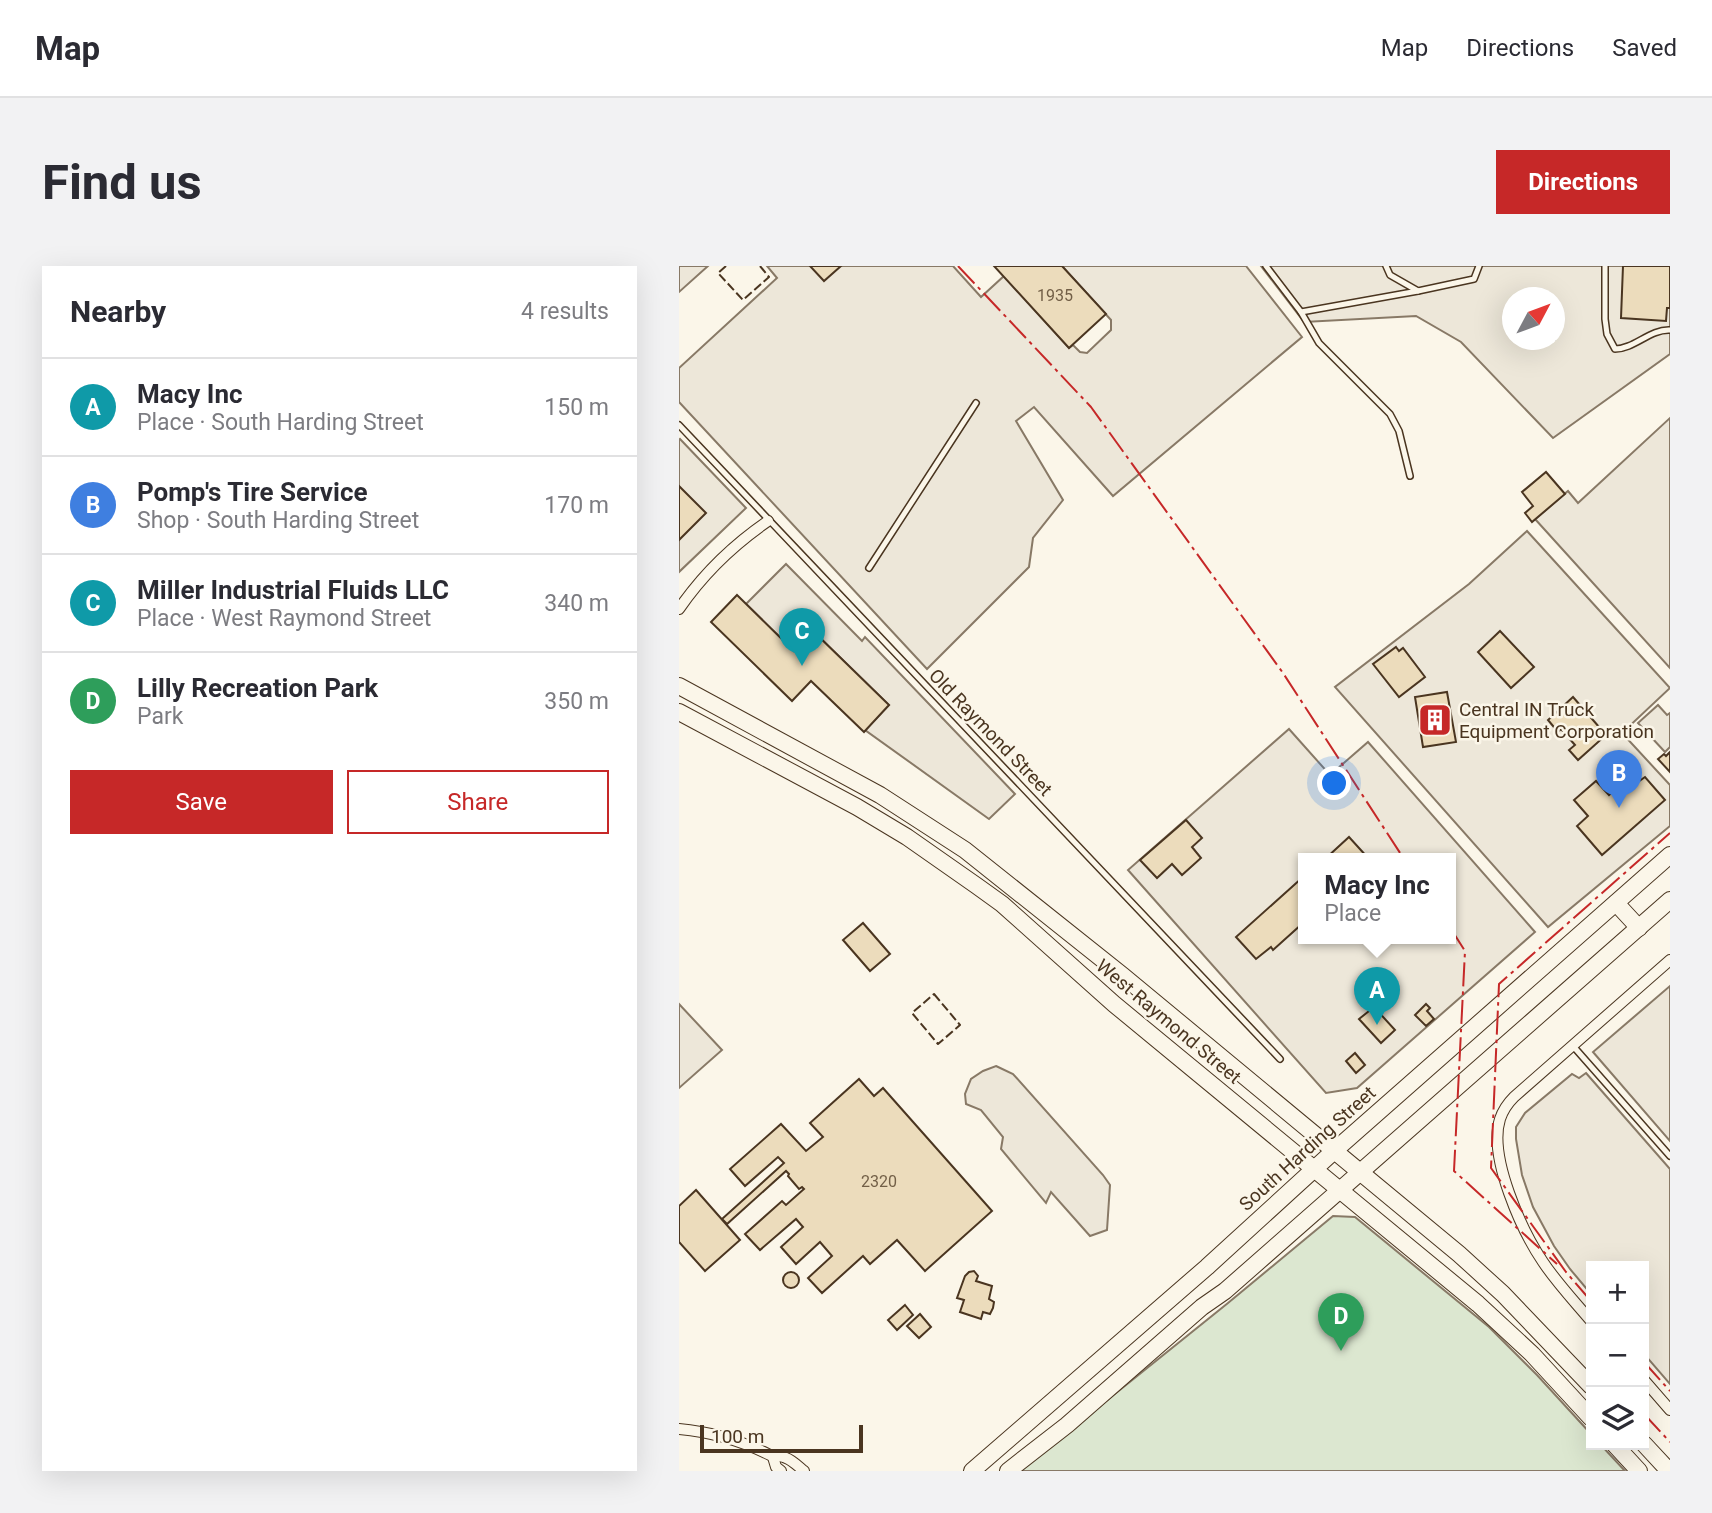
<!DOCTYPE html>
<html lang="en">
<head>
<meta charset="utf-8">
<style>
  :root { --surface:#fff; --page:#f2f2f3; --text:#2b2b33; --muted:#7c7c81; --line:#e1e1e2; --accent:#c62828 }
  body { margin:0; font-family:Roboto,sans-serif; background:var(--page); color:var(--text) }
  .controls { position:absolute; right:21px; bottom:21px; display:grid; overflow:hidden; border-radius:0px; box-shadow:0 7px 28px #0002 }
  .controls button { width:63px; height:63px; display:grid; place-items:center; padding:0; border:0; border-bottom:2px solid var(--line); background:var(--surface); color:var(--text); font:35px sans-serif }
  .compass { position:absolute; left:823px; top:21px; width:63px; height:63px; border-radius:50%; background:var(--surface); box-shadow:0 7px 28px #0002; rotate:49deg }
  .scale { position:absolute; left:21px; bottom:18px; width:163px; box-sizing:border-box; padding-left:7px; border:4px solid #4a3520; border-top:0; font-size:19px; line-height:24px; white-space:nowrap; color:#4a3520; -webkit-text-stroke:5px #fbf6e9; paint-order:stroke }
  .you { position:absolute; left:656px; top:518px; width:24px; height:24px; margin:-18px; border:5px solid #fff; border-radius:50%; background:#1a73e8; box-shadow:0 0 0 10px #1a73e833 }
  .badge { display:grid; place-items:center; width:46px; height:46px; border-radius:50%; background:var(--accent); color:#fff; font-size:23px; font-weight:700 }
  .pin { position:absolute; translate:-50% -58px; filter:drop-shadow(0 2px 4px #0008) }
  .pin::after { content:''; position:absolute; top:37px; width:24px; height:21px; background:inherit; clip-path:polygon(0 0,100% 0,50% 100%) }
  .popup { position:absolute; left:619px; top:587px; width:158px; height:91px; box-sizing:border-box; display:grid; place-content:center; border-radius:0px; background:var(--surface); filter:drop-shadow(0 2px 5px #0005); font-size:23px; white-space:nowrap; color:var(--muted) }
  .popup b { font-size:26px; color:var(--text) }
  .popup::after { content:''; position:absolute; left:50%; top:100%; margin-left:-14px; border:14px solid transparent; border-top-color:var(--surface) }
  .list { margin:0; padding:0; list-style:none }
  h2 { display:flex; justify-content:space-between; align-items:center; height:91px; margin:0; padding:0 28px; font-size:30px }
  h2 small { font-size:23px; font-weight:400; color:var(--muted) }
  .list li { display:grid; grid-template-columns:46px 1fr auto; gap:21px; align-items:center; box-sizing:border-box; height:98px; padding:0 28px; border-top:2px solid var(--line) }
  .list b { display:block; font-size:26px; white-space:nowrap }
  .list p { margin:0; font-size:23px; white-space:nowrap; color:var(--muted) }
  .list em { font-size:23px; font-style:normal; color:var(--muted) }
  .actions { display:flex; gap:14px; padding:21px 28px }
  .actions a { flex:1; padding:16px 0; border:2px solid var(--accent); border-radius:0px; text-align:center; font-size:24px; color:var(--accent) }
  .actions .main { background:var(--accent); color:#fff }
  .icon { flex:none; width:38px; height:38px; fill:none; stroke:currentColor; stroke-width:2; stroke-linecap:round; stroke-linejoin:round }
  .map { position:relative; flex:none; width:991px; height:1205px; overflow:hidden; border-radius:0px }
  header { display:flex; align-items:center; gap:42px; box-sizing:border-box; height:98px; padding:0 35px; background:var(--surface); border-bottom:2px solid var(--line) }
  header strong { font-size:33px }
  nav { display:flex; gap:38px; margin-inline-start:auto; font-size:24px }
  .intro { display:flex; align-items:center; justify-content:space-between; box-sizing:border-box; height:168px; padding:0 42px }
  h1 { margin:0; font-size:49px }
  .button { padding:18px 32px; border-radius:0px; background:var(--accent); color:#fff; font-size:24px; font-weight:700 }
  main { display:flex; gap:42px; padding:0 42px }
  aside { flex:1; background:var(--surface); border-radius:0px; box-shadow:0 7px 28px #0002 }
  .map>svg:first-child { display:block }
</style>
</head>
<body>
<header>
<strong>Map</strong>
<nav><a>Map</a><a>Directions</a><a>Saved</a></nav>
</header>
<div class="intro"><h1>Find us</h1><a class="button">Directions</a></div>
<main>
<aside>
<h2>Nearby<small>4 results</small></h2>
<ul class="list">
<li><span class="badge" style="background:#0f9aa8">A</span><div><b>Macy Inc</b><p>Place · South Harding Street</p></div><em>150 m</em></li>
<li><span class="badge" style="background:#3f7fe0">B</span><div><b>Pomp's Tire Service</b><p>Shop · South Harding Street</p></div><em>170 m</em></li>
<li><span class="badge" style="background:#0f9aa8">C</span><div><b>Miller Industrial Fluids LLC</b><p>Place · West Raymond Street</p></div><em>340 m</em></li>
<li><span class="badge" style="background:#2e9e5b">D</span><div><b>Lilly Recreation Park</b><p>Park</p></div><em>350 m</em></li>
</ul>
<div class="actions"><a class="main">Save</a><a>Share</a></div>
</aside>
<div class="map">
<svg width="991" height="1205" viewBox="0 0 991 1205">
  <rect width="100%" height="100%" fill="#fbf6e9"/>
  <!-- green -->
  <polygon fill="#dce7d0" stroke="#887966" stroke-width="2" points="654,950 676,951 810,1061 858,1109 912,1168 912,1179 922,1179 946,1205 340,1205 549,1037"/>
  <!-- parking -->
  <g fill="#ede7d9" stroke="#887966" stroke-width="2" fill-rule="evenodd">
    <polygon points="0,0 29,0 0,26"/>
    <polygon points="88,0 274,0 302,31 325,10 390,82 394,79 401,86 408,87 432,64 432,54 383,0 567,0 623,71 434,230 355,141 337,155 384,234 354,272 350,301 248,403 0,136 0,102 98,12"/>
    <path d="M 582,0 L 991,0 L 991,88 L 874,172 L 782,76 L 737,50 L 625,56 ZM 834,32 L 876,32 L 876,74 L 834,74 Z"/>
    <polygon points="991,152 991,402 856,253 889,225 899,237"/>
    <polygon points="1,173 67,242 0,306 0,174"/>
    <polygon points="848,265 991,422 943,467 991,519 991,560 869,661 656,421 790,318"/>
    <polygon points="107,298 183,375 186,371 336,528 310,553 186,464 210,439 135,366 115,385 67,338"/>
    <polygon points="979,439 988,449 991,447 991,481 986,486 959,457"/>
    <path d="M 610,463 L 651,509 L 689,476 L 856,666 L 678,822 L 647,827 L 449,604 ZM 624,593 L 772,593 L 772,673 L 624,673 Z"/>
    <polygon points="991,720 991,875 914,786"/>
    <polygon points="0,738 43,784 0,822"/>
    <polygon points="317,800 334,808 424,909 431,919 428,964 411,970 372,926 367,937 322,883 324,871 302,844 287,838 286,828 292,813 304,805"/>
    <polygon points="907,807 991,903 991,1118 965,1088 965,1000 912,1000 912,1028 891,1003 875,980 854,941 843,909 837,873 837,861 846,847 893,808 900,812"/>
  </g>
  <!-- building -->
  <g fill="#ecdcbc" stroke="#4a3520" stroke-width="2">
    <polygon points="131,0 162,0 145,15"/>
    <polygon points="315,0 383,0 427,48 390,82"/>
    <polygon points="944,0 991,0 991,42 988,42 987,55 942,52"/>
    <polygon points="867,206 886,228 853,256 846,247 854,240 843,226"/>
    <polygon points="0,220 27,247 0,274"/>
    <polygon points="58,329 115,385 134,365 210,439 185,466 132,415 113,435 32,356"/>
    <polygon points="821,365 855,401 832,422 799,386"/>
    <polygon points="717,381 720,385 724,382 746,411 720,431 694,398"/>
    <polygon points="768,426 777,476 744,481 736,431"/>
    <polygon points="894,431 927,469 899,494 890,484 896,479 882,463 879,466 869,454"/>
    <polygon points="991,486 991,506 979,493 985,488 987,490"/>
    <polygon points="953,509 959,516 966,511 986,534 923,589 898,560 909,550 895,534 917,515 930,529"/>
    <polygon points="507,554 523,572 513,581 522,592 503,609 493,598 478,612 461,594"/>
    <polygon points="670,571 690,593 646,593"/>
    <polygon points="624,611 624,657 594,684 592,681 577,693 557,671"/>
    <polygon points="184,657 211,688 191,705 164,674"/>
    <polygon points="747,738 751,742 748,745 755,753 747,760 736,749"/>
    <polygon points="695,741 716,764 702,777 680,753"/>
    <polygon points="676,787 686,799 677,807 667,795"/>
    <polygon points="180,813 195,830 204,822 313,945 246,1005 218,974 191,998 184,990 143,1027 129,1012 153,990 141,976 117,998 102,981 124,961 117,953 81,984 66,968 103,935 107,939 125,923 123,921 120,923 109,910 110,908 107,905 48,958 43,953 105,897 99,891 66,920 51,903 102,858 127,885 144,871 131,857"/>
    <polygon points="17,924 61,974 26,1005 0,976 0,940"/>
    <polygon points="295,1005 299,1010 297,1015 313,1020 310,1033 315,1036 314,1042 311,1048 304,1046 302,1053 281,1046 285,1034 278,1032 286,1010 290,1006"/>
    <circle cx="112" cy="1014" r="8"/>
    <polygon points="226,1039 234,1049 218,1064 209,1054"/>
    <polygon points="241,1048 252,1061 240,1072 228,1060"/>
  </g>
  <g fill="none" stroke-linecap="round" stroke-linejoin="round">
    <defs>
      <g id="service">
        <polyline points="587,0 622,46 640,77 711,148 720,165 731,210"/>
        <polyline points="707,0 711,9 739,25 795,13 800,0"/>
        <path d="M 926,0 L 926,53 L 928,68 L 936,83 C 955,83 971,63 991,64"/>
        <polyline points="622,46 739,25"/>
        <polyline points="0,159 601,793"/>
        <polyline points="190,302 297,137"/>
        <polyline points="894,780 991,890"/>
      </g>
      <g id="minor">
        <path d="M 0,343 C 24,308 54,279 89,255"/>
        <path d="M 912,1055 C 896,1036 878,1017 864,996 C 843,965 809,891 821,853 C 824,844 829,837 835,831 L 991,694"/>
        <polyline points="965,1114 991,1144"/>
        <path d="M 0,1163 C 33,1166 61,1174 91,1189 C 96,1191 102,1189 107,1192 C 113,1194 120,1201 125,1205"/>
        <polyline points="94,1191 97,1201 102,1205"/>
      </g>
      <g id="primary">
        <polyline points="0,420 201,529 286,584 443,709 780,988 824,1028 912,1120"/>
        <polyline points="0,446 178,541 228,571 298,620 323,638 435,738 799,1038 853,1088 912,1152"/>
        <polyline points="937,637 960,662"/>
        <polyline points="965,1178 990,1205"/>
        <polyline points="936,1179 960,1205"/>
        <polyline points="293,1205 528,1001 655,885 991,589"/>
        <polyline points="329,1205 388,1159 523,1041 546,1025 991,634"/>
      </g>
    </defs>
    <!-- service casing -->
    <use href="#service" stroke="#4a3520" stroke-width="8"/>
    <!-- minor casing -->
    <use href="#minor" stroke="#4a3520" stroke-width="12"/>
    <!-- primary casing -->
    <use href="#primary" stroke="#4a3520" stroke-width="18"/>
    <!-- service -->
    <use href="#service" stroke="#fbf6e9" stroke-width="5"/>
    <!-- minor -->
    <use href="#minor" stroke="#fbf6e9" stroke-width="10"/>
    <!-- primary -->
    <use href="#primary" stroke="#fbf6e9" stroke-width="16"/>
    <!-- fence -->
    <g stroke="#4a3520" stroke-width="2" stroke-dasharray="9 3.5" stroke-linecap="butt">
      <polyline points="47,0 39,7 64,34 90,11 81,0"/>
      <polygon points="255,728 281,759 259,778 233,747"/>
    </g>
    <!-- power -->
    <g stroke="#c62828" stroke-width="2" stroke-dasharray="24 5 3.5 5" stroke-linecap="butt">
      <polyline points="279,0 412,141 604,407 725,593"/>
      <polyline points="772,663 786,685 775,905 878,998"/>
      <polyline points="912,1035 887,1006 812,902 820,718 991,567"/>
      <polyline points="965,1096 991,1125"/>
      <polyline points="965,1148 991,1176"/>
    </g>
  </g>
  <!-- icons -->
  <defs>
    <symbol id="building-square" viewBox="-11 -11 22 22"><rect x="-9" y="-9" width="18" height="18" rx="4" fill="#c62828" stroke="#fbf6e9"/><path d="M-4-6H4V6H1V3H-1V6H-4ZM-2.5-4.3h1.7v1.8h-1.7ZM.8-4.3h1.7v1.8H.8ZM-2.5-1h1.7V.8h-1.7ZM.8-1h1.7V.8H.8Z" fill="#fff"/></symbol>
  </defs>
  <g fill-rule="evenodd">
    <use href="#building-square" x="737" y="435" width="38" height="38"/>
  </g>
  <g text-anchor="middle" stroke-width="5" stroke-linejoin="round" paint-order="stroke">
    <!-- number labels -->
    <g font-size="16" fill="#725f47">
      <text x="376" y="35">1935</text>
      <text x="200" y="921">2320</text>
    </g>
    <!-- poi labels -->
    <g font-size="19" fill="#4a3520" stroke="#fbf6e9" text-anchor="start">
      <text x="780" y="450">Central IN Truck<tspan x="780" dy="22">Equipment Corporation</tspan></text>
    </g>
    <!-- street labels -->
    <g font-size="19" fill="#4a3520" stroke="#fbf6e9">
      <text transform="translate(312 466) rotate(46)" y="7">Old Raymond Street</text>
      <text transform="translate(490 755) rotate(40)" y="7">West Raymond Street</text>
      <text transform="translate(628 882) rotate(-42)" y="7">South Harding Street</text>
    </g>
  </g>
</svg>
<div class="controls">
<button>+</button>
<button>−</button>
<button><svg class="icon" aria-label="layers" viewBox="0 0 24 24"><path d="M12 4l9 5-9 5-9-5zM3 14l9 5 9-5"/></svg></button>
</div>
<svg class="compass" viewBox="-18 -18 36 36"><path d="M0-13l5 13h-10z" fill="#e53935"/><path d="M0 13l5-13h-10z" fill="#7c7c81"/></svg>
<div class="scale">100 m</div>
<div class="you"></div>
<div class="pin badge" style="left:698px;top:759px;background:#0f9aa8">A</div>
<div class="popup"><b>Macy Inc</b>Place</div>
<div class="pin badge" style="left:940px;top:542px;background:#3f7fe0">B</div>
<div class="pin badge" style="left:123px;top:400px;background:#0f9aa8">C</div>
<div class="pin badge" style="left:662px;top:1085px;background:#2e9e5b">D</div>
</div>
</main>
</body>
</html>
